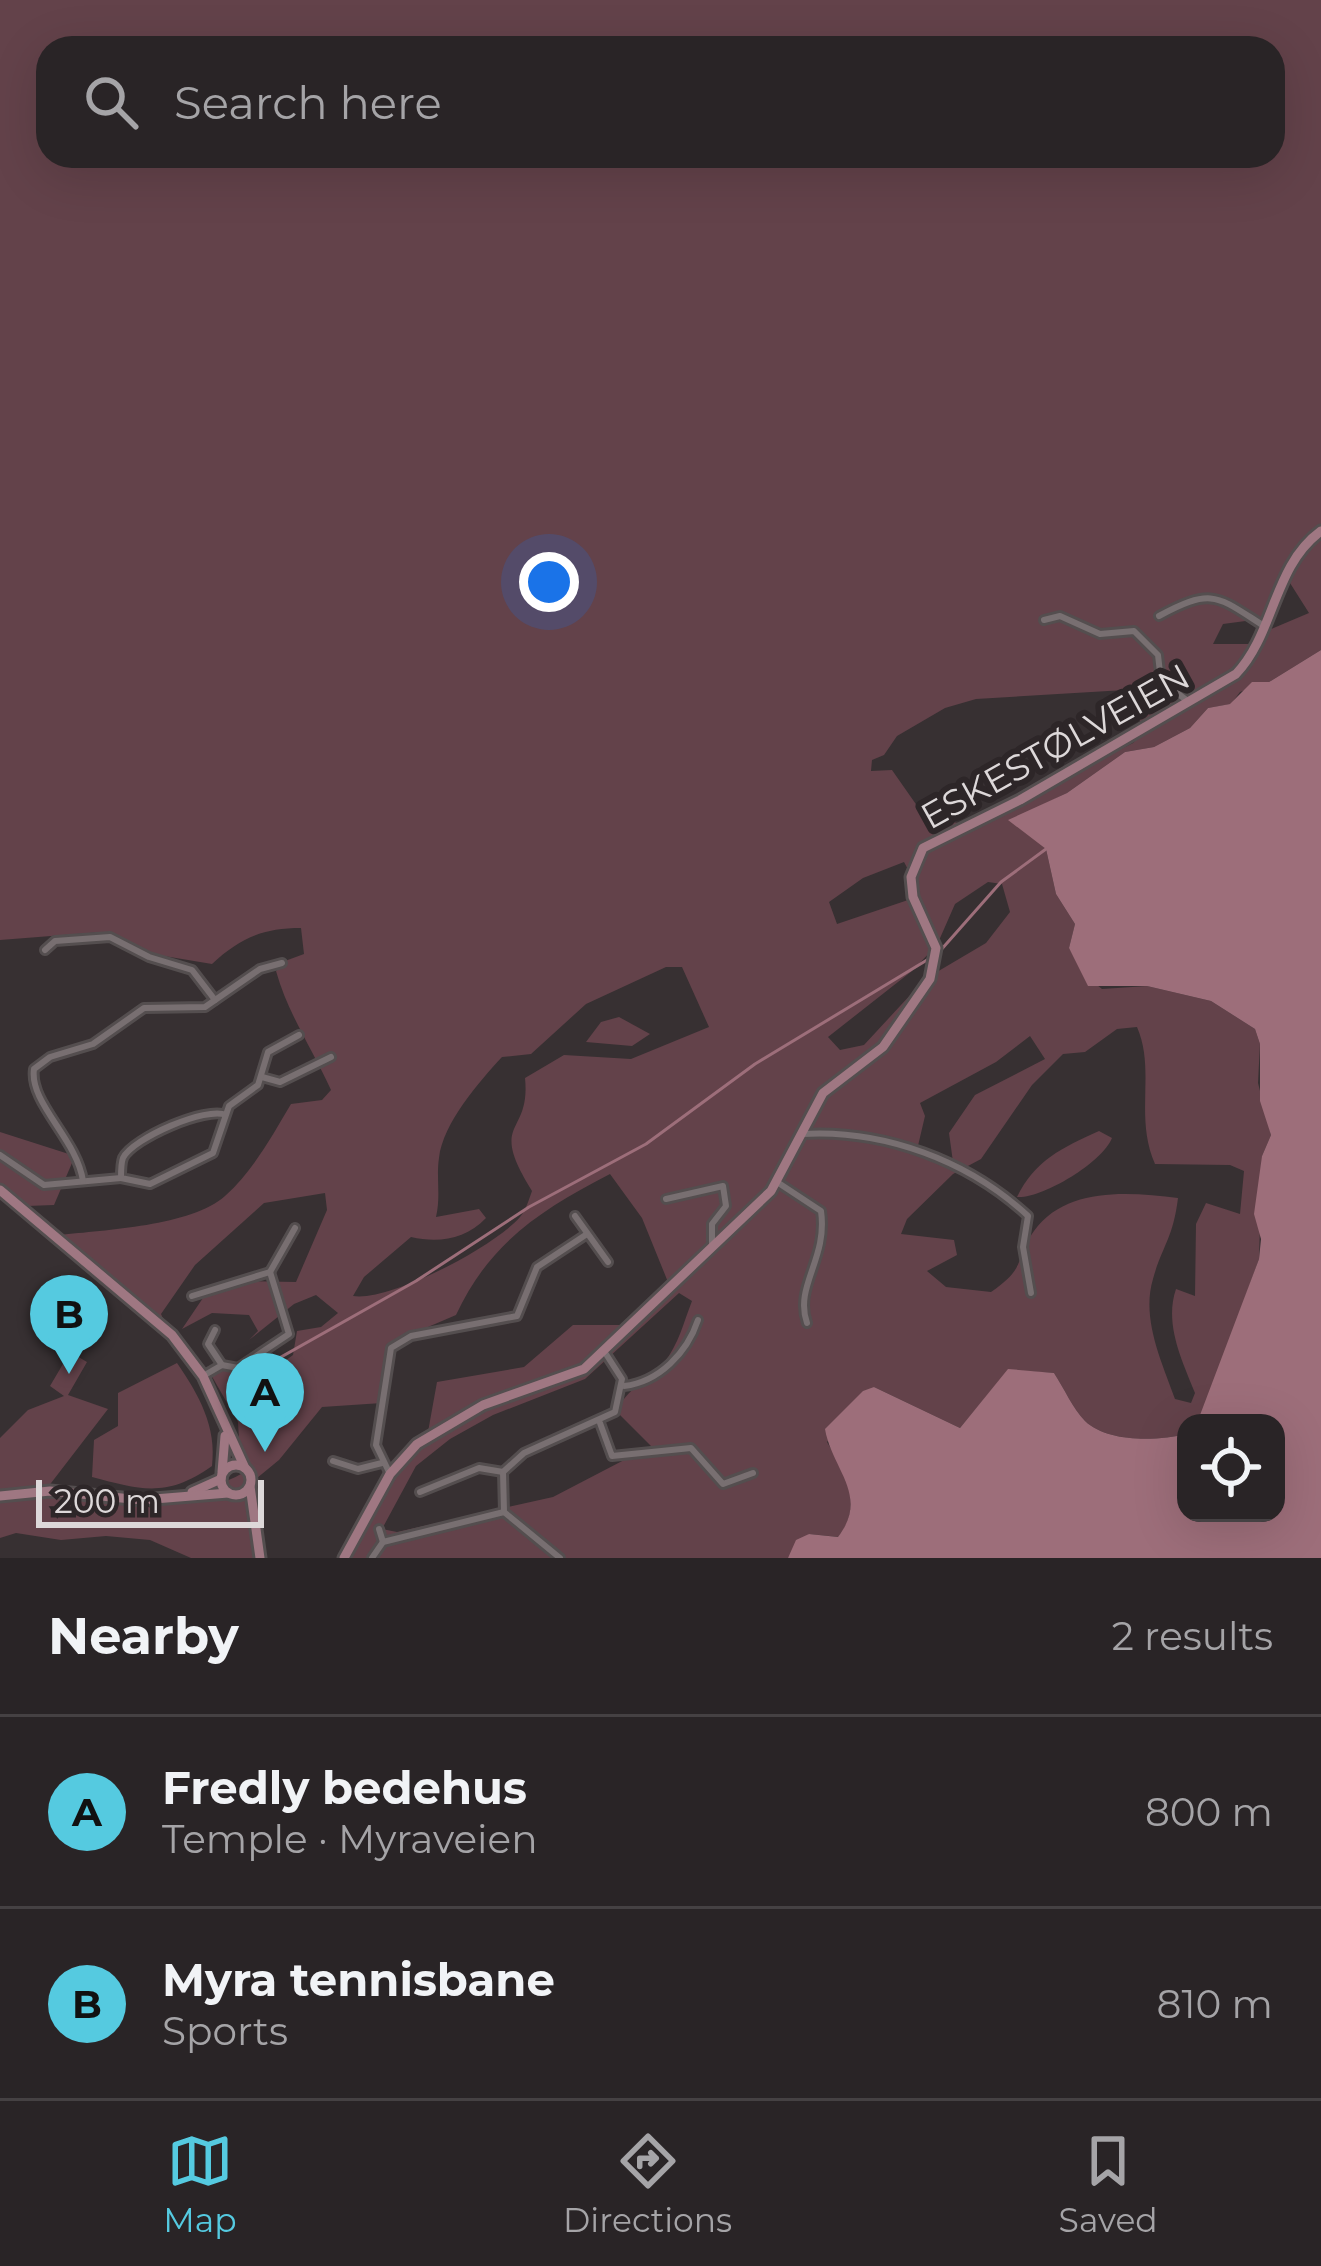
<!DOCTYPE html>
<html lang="en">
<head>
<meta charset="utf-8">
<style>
  :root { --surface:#292426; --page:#353032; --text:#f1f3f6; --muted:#a5a4a7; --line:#454143; --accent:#55cae0 }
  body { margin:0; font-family:Montserrat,sans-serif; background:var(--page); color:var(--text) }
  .controls { position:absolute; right:36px; bottom:36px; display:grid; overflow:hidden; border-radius:24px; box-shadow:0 12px 48px #0002 }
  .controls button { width:108px; height:108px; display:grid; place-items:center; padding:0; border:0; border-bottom:3px solid var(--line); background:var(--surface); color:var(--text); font:60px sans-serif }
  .scale { position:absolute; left:36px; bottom:30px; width:228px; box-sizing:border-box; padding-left:12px; border:6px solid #ddd8d9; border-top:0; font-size:33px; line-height:42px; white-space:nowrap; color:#ddd8d9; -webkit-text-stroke:9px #2d2628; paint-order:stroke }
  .you { position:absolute; left:549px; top:582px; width:42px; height:42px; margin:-30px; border:9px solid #fff; border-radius:50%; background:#1a73e8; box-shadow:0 0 0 18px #1a73e833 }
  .badge { display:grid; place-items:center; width:78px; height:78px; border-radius:50%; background:var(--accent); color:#111; font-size:39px; font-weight:700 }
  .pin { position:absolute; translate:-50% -99px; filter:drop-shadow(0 3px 6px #0008) }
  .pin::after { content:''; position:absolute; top:63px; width:42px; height:36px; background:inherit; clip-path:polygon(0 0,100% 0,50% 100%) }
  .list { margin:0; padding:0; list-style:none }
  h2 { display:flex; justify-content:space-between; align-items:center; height:156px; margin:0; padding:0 48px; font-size:51px }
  h2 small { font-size:39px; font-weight:400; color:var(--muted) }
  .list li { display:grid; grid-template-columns:78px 1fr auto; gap:36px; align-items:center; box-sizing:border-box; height:192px; padding:0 48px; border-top:3px solid var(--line) }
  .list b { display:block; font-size:45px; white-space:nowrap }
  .list p { margin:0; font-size:39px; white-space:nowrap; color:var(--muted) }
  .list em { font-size:39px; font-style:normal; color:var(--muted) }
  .icon { flex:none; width:66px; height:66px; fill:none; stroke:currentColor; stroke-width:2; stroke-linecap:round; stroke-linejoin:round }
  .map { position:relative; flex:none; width:1321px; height:1558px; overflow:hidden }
  .search { position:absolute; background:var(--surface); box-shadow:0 12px 48px #0002; left:36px; right:36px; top:36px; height:132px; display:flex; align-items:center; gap:30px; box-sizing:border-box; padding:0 42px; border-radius:36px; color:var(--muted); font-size:45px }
  .sheet { height:540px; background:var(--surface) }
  nav { display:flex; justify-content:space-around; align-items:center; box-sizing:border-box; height:168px; border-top:3px solid var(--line); background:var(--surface); font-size:33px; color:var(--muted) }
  nav a { display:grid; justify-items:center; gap:6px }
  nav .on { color:var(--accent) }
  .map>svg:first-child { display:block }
</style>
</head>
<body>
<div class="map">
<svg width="1321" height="1558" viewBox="0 0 1321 1558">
  <rect width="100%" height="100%" fill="#373032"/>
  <!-- green -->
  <g fill="#63424a" fill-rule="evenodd">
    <path d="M 0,0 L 1321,0 L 1321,650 L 1269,682 L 1240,692 L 1231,704 L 1208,708 L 1190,728 L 1154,747 L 1125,752 L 1067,793 L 1017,817 L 1046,849 L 1056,894 L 1075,924 L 1069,948 L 1086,976 L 1102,989 L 1147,986 L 1211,1001 L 1255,1029 L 1260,1044 L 1258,1083 L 1271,1135 L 1262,1156 L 1259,1259 L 1207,1402 L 1197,1423 L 1186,1423 L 1186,1434 C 1158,1441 1108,1443 1085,1421 C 1073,1409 1064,1388 1054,1373 L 1008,1370 L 960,1428 L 874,1387 L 827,1442 C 846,1474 863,1503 839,1537 L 809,1534 L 788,1558 L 345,1558 L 391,1482 L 426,1443 L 437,1382 L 524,1367 L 573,1325 L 626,1325 L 670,1287 L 642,1218 L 610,1174 C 541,1210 490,1242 456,1315 L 414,1333 L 391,1352 L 382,1403 L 322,1407 L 279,1460 L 245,1488 L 258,1558 L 191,1558 L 150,1540 L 106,1536 L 61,1540 L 16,1533 L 0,1538 L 0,1438 L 28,1410 L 64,1396 L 50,1386 L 70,1352 L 87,1362 L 68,1395 L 108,1409 L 48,1487 C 112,1494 183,1506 241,1474 L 238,1422 L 210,1373 L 221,1367 L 267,1374 L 293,1355 L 297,1331 L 321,1327 L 338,1313 L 316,1295 L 294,1304 L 249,1340 L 258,1331 L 249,1315 L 212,1313 L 182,1329 L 207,1292 L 247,1281 L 296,1282 L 327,1210 L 325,1193 L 264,1203 L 195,1265 L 161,1314 L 165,1323 L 60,1235 C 104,1230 192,1226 225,1196 C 253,1171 272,1136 291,1104 L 322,1100 L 331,1090 C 312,1048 288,1014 276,971 L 285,961 L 304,954 L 301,928 C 263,928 240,938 212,964 L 152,954 L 102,932 L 0,940 ZM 48,48 L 1273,48 L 1273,156 L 48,156 ZM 1290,583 L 1309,613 L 1259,634 L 1255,644 L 1213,644 L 1223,624 L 1268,618 ZM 1125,690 L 1145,731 L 1133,743 L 971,824 L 927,820 L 892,770 L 871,771 L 872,760 L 884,755 L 897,736 L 945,708 L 976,699 ZM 904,862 L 911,875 L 911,899 L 837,924 L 829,902 L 863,878 ZM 988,882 L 1002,884 L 1010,912 L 986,943 L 925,979 L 864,1045 L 840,1050 L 828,1037 L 912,971 L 937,945 L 955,904 ZM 666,967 L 682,967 L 709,1027 L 631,1059 L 564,1055 L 525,1078 C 531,1137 487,1119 532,1191 C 529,1199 526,1210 520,1217 C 495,1246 390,1302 353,1296 L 364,1277 L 411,1237 C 438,1243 465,1240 486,1218 L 479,1209 L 436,1217 C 441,1196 436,1178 439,1158 C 443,1123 479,1082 502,1057 L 531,1054 L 586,1004 ZM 1137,1027 C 1156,1071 1134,1116 1155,1164 L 1230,1165 L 1244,1171 L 1240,1214 L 1206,1203 L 1196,1224 L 1195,1296 L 1176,1289 C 1164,1324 1182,1360 1195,1393 L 1191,1403 L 1175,1399 C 1162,1362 1141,1319 1153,1279 C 1162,1246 1173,1239 1178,1198 C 1130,1192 1066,1186 1034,1231 C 1013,1260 1029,1266 991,1292 L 946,1287 L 927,1271 L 957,1255 L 954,1240 L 901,1234 L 907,1219 L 953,1174 L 981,1159 L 1032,1085 L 1063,1054 L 1085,1052 L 1117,1029 ZM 1030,1036 L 1045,1059 L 975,1095 L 949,1133 L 953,1162 L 917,1150 L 925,1116 L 920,1103 L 996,1062 ZM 679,1293 L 692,1301 C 683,1324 679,1343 664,1363 C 649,1383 634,1380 616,1411 L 651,1446 L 553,1497 L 397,1532 L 382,1529 L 416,1466 L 450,1439 L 493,1415 L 585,1379 Z"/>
    <polygon points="619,1017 650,1034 632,1046 586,1042 601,1022"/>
    <path d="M 1099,1131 L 1112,1138 C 1102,1163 1041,1199 1017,1197 C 1034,1161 1063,1147 1099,1131 Z"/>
    <polygon points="0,1132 75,1156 54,1205 27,1206 0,1192"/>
    <path d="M 177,1363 C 199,1395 217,1427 212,1466 C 167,1498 141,1490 92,1477 L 94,1440 L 118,1426 L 118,1393 Z"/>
  </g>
  <!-- water -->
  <path fill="#9d6e7a" d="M 1321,650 L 1321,1558 L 788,1558 L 796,1540 L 809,1534 L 838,1537 C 870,1495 832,1470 825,1429 L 863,1391 L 874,1387 L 960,1428 L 1008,1369 L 1054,1373 C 1064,1388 1073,1409 1085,1421 C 1108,1443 1158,1441 1186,1434 L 1186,1513 L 1276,1513 L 1276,1423 L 1197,1423 L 1259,1259 L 1261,1239 L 1254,1214 L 1262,1156 L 1271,1135 L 1260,1101 L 1260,1044 L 1255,1029 L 1211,1001 L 1147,986 L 1088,986 L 1069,948 L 1075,924 L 1056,894 L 1046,849 L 1008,820 L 1067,793 L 1125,752 L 1154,747 L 1190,728 L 1208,708 L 1230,704 L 1252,682 L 1269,682 Z"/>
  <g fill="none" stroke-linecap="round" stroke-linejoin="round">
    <!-- stream -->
    <g stroke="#9d6e7a" stroke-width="3">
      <polyline points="940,951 1001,882 1046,849"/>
      <polyline points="249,1375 416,1281 529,1207 646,1144 755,1064 932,957"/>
    </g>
    <defs>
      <g id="street">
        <path d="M 1159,616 C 1213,587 1217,596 1264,626"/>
        <polyline points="1044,620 1060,616 1100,634 1134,631 1158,655 1161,681 1189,702"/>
        <polyline points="45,950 55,941 110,937 149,957 192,970 215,1000"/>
        <polyline points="262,1077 280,1082 331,1057"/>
        <path d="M 226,1115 C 207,1106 133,1138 123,1158 C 121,1163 121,1172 121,1178 L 150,1184 L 213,1153 L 229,1106 L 258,1085 L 268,1052 L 299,1035"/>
        <path d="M 802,1134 C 884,1129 969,1161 1028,1216 L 1023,1247 L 1031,1293"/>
        <polyline points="0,1155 44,1185 121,1178"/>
        <path d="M 83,1181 C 77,1139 29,1103 34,1069 L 50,1057 L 93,1044 L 144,1008 L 205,1007 L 260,969 L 282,963"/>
        <path d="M 777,1182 L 821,1211 C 828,1259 794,1286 807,1323"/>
        <polyline points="666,1199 723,1186 726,1206 712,1224 712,1243"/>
        <polyline points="575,1216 608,1262"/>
        <polyline points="270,1272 295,1228"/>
        <polyline points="192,1296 270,1272 289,1334 238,1368 222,1365 203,1376"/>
        <polyline points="215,1330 208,1344 222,1365"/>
        <path d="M 624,1386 C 659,1382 687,1353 698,1320"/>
        <polyline points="600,1423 612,1456 691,1448 723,1484 753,1473"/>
        <polyline points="333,1461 358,1469 382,1463"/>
        <polyline points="390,1474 376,1445 391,1348 411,1336 517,1316 537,1267 587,1234"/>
        <polyline points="420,1492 479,1468 503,1472"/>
        <polyline points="379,1529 383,1542"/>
        <polyline points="372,1558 383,1542 504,1512"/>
        <polyline points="560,1558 504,1512 503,1472 524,1453 615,1412 622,1379 604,1351"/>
      </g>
      <g id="secondary">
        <polyline points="0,1190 172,1335 203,1376 245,1468"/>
        <circle cx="236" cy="1480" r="15"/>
        <polyline points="222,1472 225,1436"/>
        <polyline points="250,1486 260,1558"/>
        <polyline points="192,1492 221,1479"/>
        <polyline points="0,1496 50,1491 142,1500 228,1493"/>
        <path d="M 344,1558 L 390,1474 L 417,1444 L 483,1405 L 584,1369 L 771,1191 L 823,1093 L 883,1047 L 930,979 L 936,948 L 913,897 L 911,877 L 923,848 L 1020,800 L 1236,674 C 1275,633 1273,566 1321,531"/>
      </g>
    </defs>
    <!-- street casing -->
    <use href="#street" stroke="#544e4f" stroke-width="12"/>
    <!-- secondary casing -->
    <use href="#secondary" stroke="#544e4f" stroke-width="15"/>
    <!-- street -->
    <use href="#street" stroke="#786f71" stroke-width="6"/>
    <!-- secondary -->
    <use href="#secondary" stroke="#9f7782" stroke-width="9"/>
  </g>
  <g text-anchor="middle" stroke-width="12" stroke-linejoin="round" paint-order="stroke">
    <!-- street labels -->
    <g font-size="36" fill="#ddd8d9" stroke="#2d2628">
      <text transform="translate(1055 746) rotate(-29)" y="13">ESKESTØLVEIEN</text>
    </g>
  </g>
</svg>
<div class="controls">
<button><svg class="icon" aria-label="locate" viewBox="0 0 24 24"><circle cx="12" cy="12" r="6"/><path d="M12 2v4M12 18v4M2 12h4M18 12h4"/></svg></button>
</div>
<div class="scale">200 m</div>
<div class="you"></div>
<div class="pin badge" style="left:265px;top:1452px">A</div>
<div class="pin badge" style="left:69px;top:1374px">B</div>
<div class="search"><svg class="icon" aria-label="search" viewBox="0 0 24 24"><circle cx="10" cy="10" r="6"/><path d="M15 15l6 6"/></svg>Search here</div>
</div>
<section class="sheet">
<h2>Nearby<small>2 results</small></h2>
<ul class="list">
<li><span class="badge">A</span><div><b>Fredly bedehus</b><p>Temple · Myraveien</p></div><em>800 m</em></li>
<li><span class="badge">B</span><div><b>Myra tennisbane</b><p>Sports</p></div><em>810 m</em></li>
</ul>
</section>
<nav>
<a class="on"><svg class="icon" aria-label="map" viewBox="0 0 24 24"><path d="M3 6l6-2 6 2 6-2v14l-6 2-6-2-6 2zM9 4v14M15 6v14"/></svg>Map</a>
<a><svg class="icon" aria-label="directions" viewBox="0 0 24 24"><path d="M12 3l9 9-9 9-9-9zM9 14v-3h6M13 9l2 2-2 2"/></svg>Directions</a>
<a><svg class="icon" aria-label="saved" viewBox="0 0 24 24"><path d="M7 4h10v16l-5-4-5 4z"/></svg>Saved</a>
</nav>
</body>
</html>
